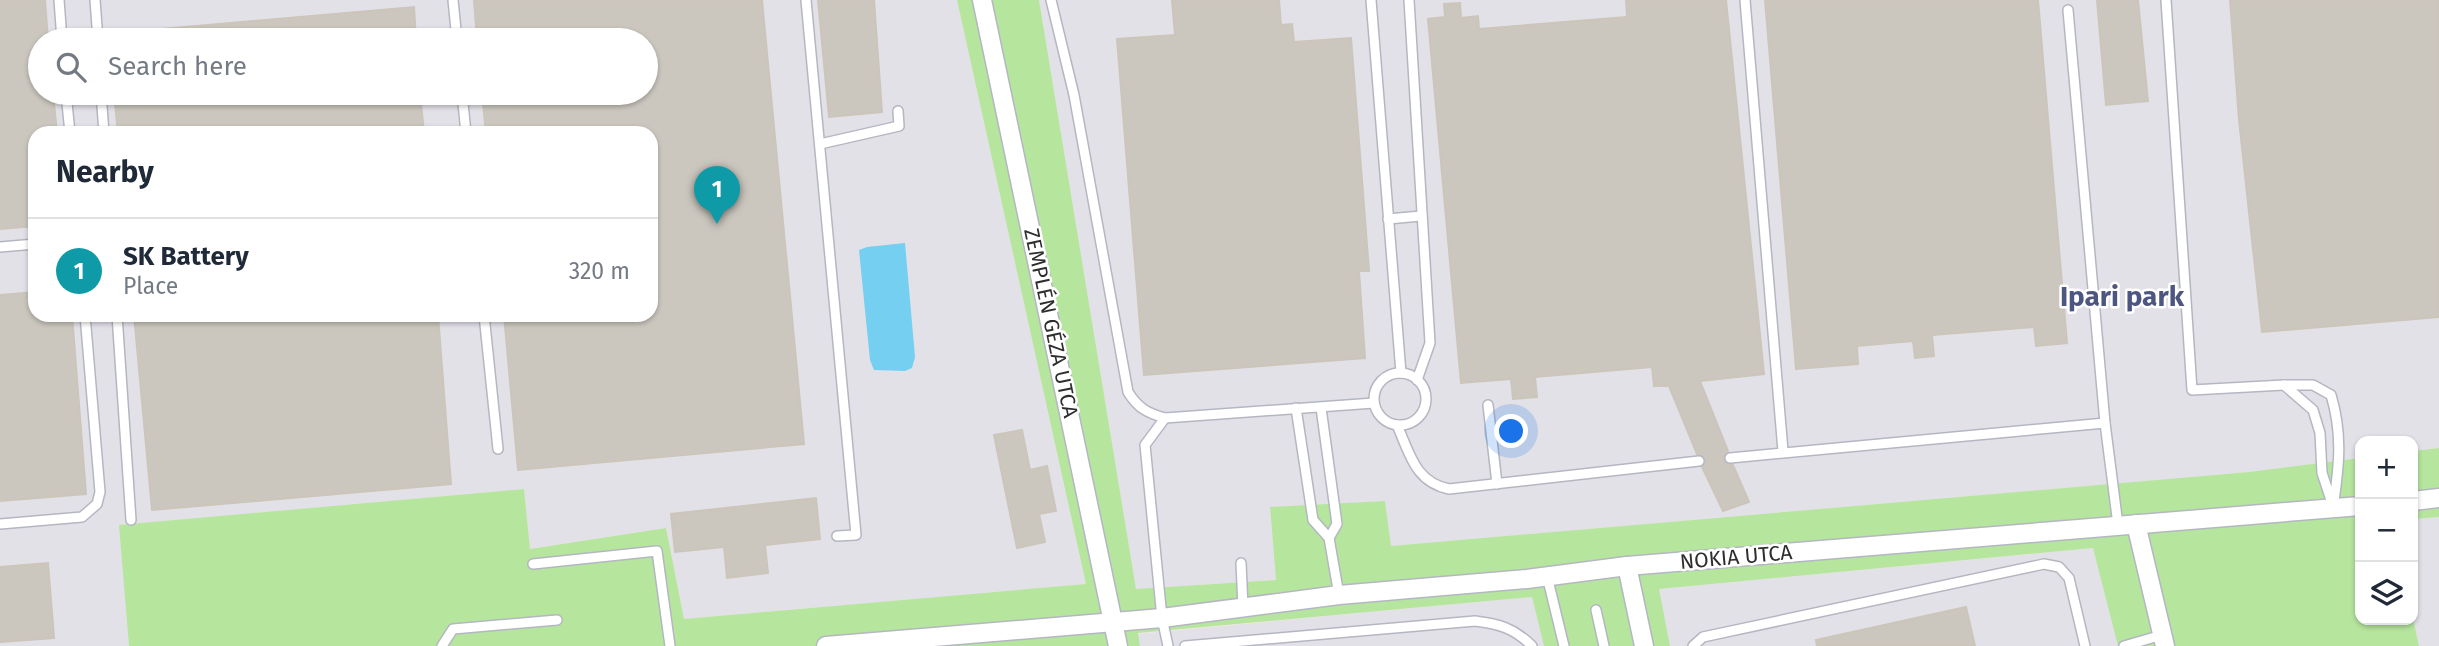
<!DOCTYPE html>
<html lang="en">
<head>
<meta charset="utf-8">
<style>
  :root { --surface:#fff; --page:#f2f2f3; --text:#1f2937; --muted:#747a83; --line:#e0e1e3; --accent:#0f766e }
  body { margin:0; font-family:"Fira Sans",sans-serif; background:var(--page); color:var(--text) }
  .controls { position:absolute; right:21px; bottom:21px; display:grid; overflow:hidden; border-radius:14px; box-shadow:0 2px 5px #0004 }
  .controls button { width:63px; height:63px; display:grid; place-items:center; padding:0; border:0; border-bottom:2px solid var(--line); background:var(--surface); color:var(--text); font:35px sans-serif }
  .you { position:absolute; left:1512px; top:432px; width:24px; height:24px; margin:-18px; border:5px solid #fff; border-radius:50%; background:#1a73e8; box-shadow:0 0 0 10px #1a73e833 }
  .badge { display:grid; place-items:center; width:46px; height:46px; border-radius:50%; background:var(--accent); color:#fff; font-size:23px; font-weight:700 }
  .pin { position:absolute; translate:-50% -58px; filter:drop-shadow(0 2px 4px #0008) }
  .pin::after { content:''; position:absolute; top:37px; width:24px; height:21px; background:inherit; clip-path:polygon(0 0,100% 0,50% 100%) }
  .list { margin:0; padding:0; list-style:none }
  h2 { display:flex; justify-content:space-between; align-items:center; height:91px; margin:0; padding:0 28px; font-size:30px }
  h2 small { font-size:23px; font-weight:400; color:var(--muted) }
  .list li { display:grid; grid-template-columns:46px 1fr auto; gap:21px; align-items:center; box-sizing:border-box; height:105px; padding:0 28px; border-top:2px solid var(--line) }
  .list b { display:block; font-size:26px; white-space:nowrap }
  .list p { margin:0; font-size:23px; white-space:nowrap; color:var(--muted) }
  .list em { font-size:23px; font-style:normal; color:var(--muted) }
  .icon { flex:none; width:38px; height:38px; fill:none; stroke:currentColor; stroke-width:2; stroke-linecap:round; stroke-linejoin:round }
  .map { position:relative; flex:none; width:2439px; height:646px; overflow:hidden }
  .search { position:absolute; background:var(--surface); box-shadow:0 2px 5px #0004; left:28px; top:28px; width:630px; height:77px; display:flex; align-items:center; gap:18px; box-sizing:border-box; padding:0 24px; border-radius:38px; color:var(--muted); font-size:26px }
  .panel { position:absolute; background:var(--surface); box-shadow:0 2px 5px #0004; left:28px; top:126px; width:630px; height:196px; border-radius:21px }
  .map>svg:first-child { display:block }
</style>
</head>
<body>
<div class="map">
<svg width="2439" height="646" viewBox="0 0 2439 646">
  <rect width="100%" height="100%" fill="#efe9e1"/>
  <!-- industrial -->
  <g fill="#e3e1e8" fill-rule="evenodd">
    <path d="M 0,0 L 957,0 L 1086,584 L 684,619 L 666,528 L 530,549 L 524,489 L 120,525 L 129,646 L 0,646 ZM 40,40 L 646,40 L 646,93 L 40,93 ZM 35,133 L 651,133 L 651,315 L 35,315 Z"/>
    <polygon points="1039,0 2439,0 2439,448 2413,451 2413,441 2360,441 2360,458 2249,472 1391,546 1385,501 1270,508 1276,580 1136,589"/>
    <polygon points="2439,517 2439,646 2419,646 2413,618 2413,519"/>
    <polygon points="2094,548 2118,646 1670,646 1658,589"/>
    <polygon points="1532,597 1544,646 1140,646 1138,634"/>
  </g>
  <!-- green -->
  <g fill="#b6e59e">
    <polygon points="957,0 1039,0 1136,589 1276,580 1270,507 1385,501 1391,546 2249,472 2360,458 2360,620 2413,618 2419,646 2118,646 2093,548 1659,589 1670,646 1544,646 1532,597 1138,633 1140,646 129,646 119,525 524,489 530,549 666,528 684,619 1086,584"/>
    <polygon points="2439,448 2439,517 2413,519 2413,451"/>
  </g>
  <!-- water -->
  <polygon fill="#75cff0" points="905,243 915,357 912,368 905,371 874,370 870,360 859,250 867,247"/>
  <!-- building -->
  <g fill="#cbc7bf" stroke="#cbc5ba" stroke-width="2">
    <polygon points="0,0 45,0 48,40 40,40 40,93 53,93 57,133 35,133 35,226 0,229"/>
    <polygon points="474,0 762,0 804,444 518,470 504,315 651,315 651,133 486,133 482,93 646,93 646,40 477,40"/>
    <polygon points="818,0 874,0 882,112 829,117"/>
    <polygon points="1172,0 1279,0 1281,25 1292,24 1294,42 1351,38 1369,271 1359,271 1365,358 1144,375 1117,39 1175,35"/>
    <polygon points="1626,0 1726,0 1764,374 1700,381 1728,451 1723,456 1724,461 1733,465 1749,502 1723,511 1702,467 1706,463 1705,457 1697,454 1669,386 1654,386 1652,367 1535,377 1537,397 1513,399 1511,379 1461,383 1428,19 1445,17 1444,4 1460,3 1461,18 1478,16 1479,29 1627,17"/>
    <polygon points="1765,0 2038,0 2067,343 2036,346 2034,327 1932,335 1934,356 1915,358 1913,341 1857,346 1858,364 1796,369"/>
    <polygon points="2097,0 2138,0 2148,101 2106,105"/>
    <polygon points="2230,0 2439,0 2439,317 2262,332 2239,120"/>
    <polygon points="414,7 416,40 151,40 151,30"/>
    <polygon points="114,93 420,93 424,133 118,133"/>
    <polygon points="35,292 35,315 72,315 86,494 0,501 0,295"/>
    <polygon points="134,315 438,315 451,484 152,510"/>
    <polygon points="1022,430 1030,470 1047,466 1056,511 1039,514 1045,542 1017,548 994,435"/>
    <polygon points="816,498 820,539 765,545 768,573 727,578 724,547 675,552 671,514"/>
    <polygon points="48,563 54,638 0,642 0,567"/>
    <polygon points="1966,607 1975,646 1817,646 1816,640"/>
  </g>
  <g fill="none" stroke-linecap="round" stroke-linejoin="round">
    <defs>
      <g id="service">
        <polyline points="59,0 62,40"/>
        <polyline points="95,0 98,40"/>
        <polyline points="453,0 457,40"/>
        <polyline points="806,0 856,535 837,536"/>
        <path d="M 1051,0 L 1074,95 L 1128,392 C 1138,408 1147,413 1165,418 L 1374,403"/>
        <polyline points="1371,0 1401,373"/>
        <polyline points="1409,0 1430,343 1417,380"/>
        <polyline points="1745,0 1783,451"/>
        <path d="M 2166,0 L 2192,390 L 2284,385 L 2313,385 L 2331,395 C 2343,435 2339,467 2333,508"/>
        <polyline points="2068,10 2105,423 2118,525"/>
        <polyline points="66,93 70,133"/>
        <polyline points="101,93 104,133"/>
        <polyline points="462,93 466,133"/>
        <polyline points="820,144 899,126 898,111"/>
        <polyline points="1388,219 1421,216"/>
        <polyline points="0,247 35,244"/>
        <polyline points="117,315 131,520"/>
        <polyline points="484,315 498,449"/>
        <circle cx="1400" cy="399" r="26"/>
        <polyline points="2284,385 2313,410 2320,433 2322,473 2332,503"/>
        <polyline points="1488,405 1497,484"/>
        <polyline points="1296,408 1313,520 1329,538 1339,595"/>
        <polyline points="1321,408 1337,524 1329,538"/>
        <polyline points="1165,418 1145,445 1162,618 1168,646"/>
        <path d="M 1397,425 C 1410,454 1415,482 1449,489 L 1699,461"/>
        <polyline points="1730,458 2105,423"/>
        <polyline points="0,524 82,517 97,504 100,492 85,315"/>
        <polyline points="1241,563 1243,607"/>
        <polyline points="533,564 657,551 670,646"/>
        <polyline points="1547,576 1564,646"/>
        <polyline points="1596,610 1604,646"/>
        <polyline points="442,646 453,629 557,620"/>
        <path d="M 1185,646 L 1475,621 C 1499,624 1514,628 1532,646"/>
        <polyline points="1693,646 1703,637 2044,564 2059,567 2069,578 2085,646"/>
        <polyline points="2124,646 2162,635"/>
      </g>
      <g id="minor">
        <polyline points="982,0 1118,646"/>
        <polyline points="2413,501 2439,498"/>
        <polyline points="2136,524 2165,646"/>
        <polyline points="1627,566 1644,646"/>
        <polyline points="826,646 1162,618 1339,595 1527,579 1627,566 2360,506"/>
      </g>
    </defs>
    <!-- service casing -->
    <use href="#service" stroke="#b4b7c1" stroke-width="12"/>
    <!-- minor casing -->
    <use href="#minor" stroke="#b4b7c1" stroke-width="21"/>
    <!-- service -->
    <use href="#service" stroke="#fff" stroke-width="9"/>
    <!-- minor -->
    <use href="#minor" stroke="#fff" stroke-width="18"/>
  </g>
  <g text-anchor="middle" stroke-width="5" stroke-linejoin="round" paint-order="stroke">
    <!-- street labels -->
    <g font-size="21" fill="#2e2e2e" stroke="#fff">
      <text transform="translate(1051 323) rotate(78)" y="7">ZEMPLÉN GÉZA UTCA</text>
      <text transform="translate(1736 557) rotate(-5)" y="7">NOKIA UTCA</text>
    </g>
    <!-- district labels -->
    <g font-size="28" font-weight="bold" fill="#4d5680" stroke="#fff">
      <text x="2122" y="306">Ipari park</text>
    </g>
  </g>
</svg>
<div class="controls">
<button>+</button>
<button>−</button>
<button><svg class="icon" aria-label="layers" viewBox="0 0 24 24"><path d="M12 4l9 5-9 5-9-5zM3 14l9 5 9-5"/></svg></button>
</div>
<div class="you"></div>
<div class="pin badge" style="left:717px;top:224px;background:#0f9aa8">1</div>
<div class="search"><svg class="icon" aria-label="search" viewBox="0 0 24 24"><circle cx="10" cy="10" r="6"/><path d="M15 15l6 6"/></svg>Search here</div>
<section class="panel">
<h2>Nearby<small></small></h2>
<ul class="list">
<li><span class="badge" style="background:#0f9aa8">1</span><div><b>SK Battery</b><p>Place</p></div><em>320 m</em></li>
</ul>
</section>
</div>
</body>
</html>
